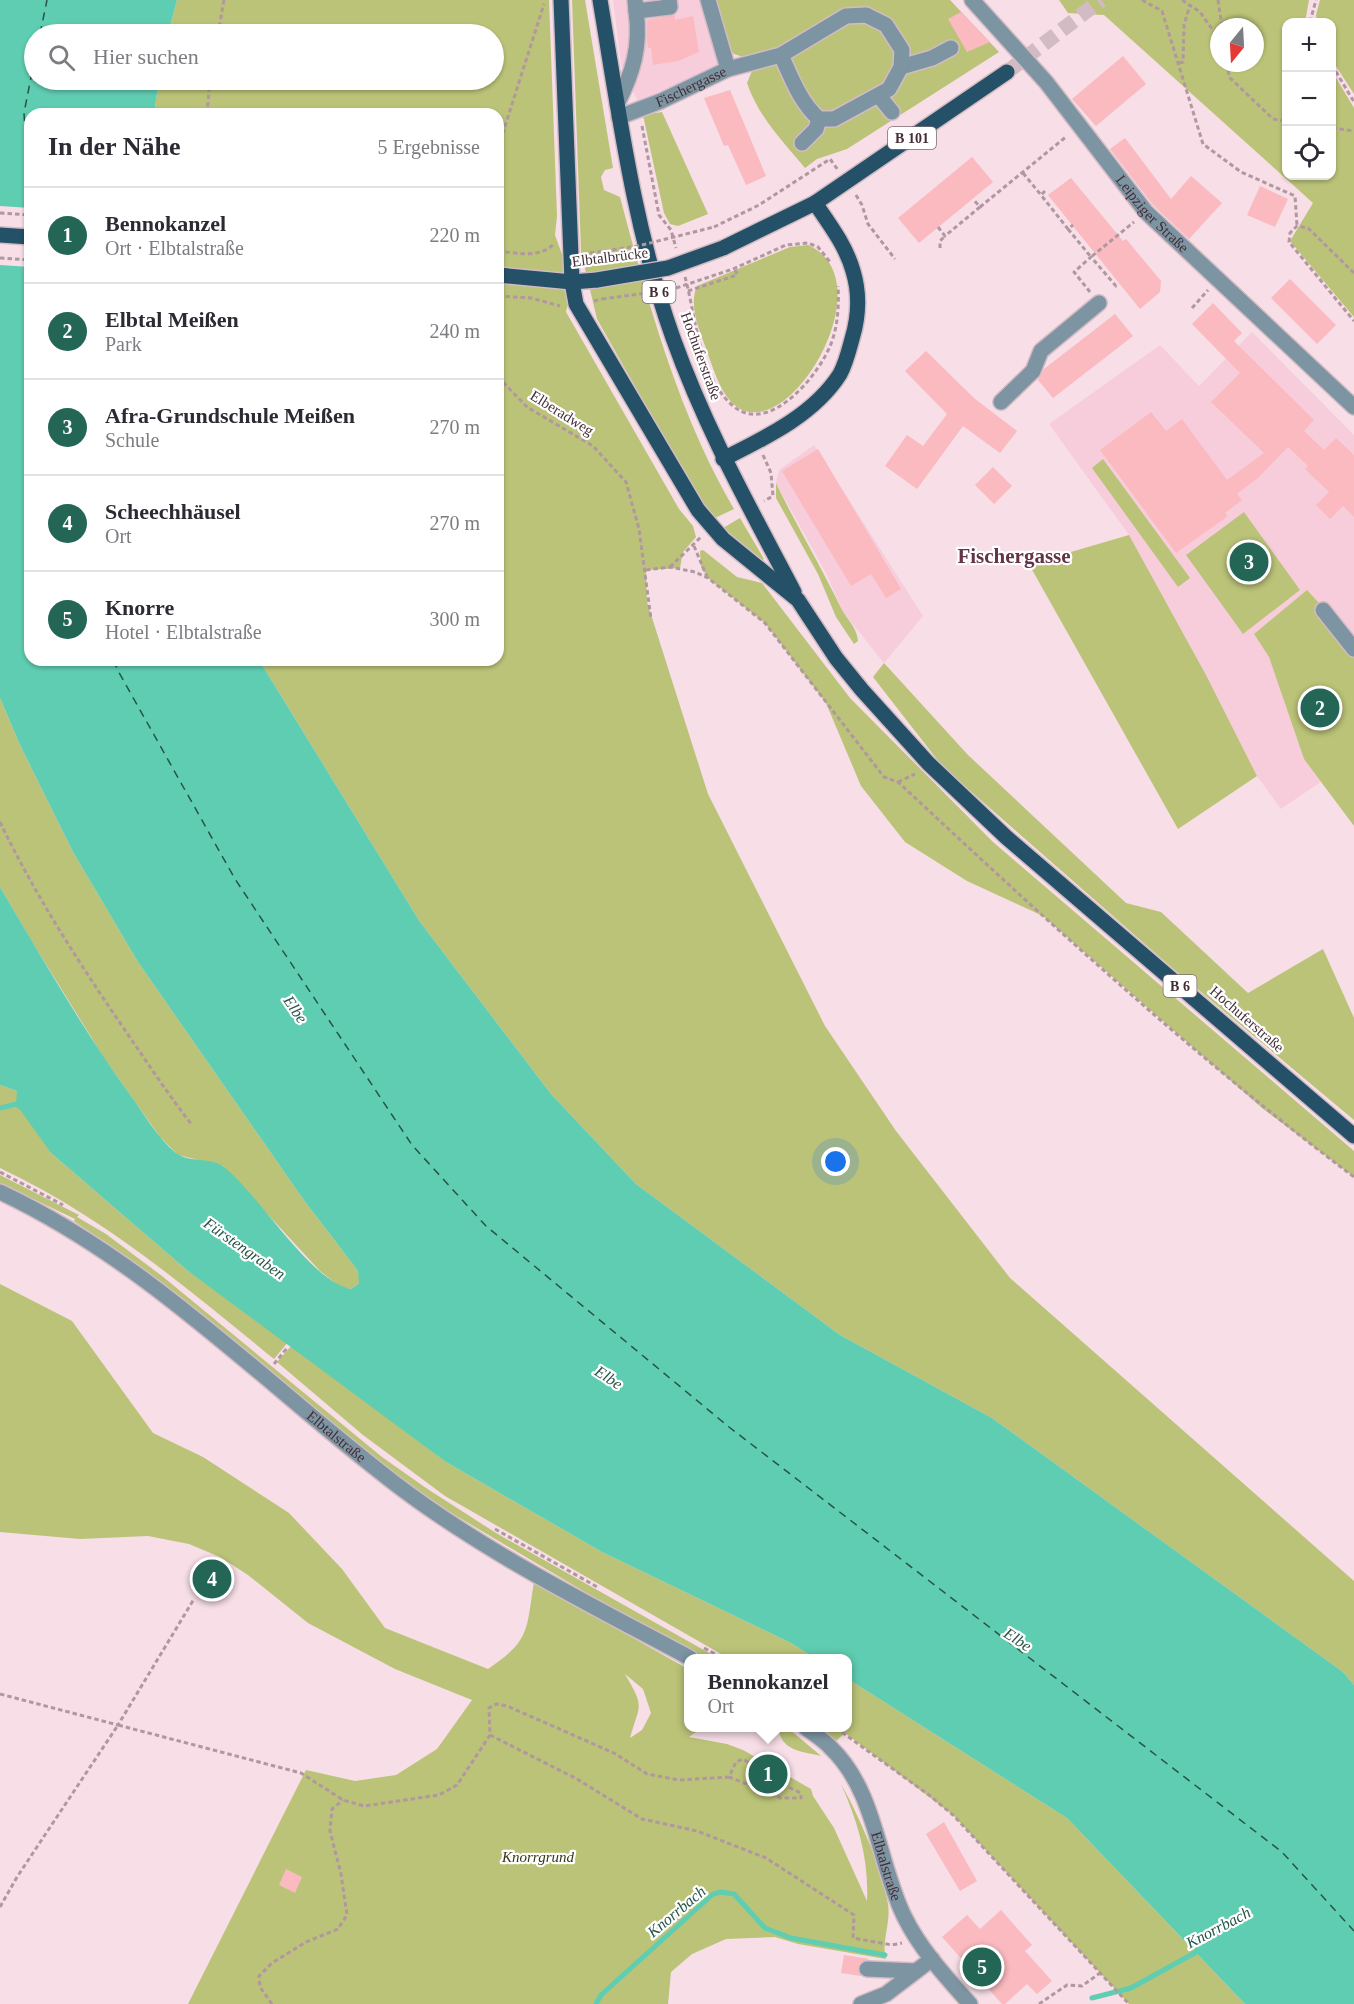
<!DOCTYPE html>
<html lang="de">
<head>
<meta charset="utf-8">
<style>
  :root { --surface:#fff; --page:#f7f7f7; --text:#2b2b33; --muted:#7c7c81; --line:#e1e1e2; --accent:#246656 }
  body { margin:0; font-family:"Times New Roman",serif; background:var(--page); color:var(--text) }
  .controls { position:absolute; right:18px; top:18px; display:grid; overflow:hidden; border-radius:12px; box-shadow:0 2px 4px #0004 }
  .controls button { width:54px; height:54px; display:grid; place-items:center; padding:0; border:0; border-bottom:2px solid var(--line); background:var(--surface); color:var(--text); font:30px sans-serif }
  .compass { position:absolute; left:1210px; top:18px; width:54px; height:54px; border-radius:50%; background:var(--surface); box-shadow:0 2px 4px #0004; rotate:198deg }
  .you { position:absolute; left:836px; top:1162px; width:21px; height:21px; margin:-15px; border:4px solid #fff; border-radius:50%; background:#1a73e8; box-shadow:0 0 0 9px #1a73e833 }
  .badge { display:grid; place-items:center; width:39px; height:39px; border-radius:50%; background:var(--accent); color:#fff; font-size:20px; font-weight:700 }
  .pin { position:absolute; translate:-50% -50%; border:3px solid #fff; box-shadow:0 2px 6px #0006 }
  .popup { position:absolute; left:684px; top:1654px; width:168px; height:78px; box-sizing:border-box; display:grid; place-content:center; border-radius:12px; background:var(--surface); filter:drop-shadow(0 2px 4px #0005); font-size:20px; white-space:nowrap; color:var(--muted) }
  .popup b { font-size:22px; color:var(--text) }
  .popup::after { content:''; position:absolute; left:50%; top:100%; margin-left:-12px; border:12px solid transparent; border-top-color:var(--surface) }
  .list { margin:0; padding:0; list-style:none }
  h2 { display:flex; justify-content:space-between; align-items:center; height:78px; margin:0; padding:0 24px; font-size:26px }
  h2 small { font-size:20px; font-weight:400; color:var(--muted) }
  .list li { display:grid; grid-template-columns:39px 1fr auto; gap:18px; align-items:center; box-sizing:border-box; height:96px; padding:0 24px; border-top:2px solid var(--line) }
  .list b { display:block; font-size:22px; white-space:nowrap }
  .list p { margin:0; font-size:20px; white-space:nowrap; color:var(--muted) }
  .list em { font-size:20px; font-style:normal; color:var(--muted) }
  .icon { flex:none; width:33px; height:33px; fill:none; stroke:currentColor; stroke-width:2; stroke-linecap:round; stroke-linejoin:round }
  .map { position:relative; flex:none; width:1354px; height:2004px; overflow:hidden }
  .search { position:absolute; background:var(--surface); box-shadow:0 2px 4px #0004; left:24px; top:24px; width:480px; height:66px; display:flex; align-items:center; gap:15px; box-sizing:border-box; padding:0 21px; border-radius:33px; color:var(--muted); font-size:22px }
  .panel { position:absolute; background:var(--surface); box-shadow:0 2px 4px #0004; left:24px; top:108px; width:480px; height:558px; border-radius:18px }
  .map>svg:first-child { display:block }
</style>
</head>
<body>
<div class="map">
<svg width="1354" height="2004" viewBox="0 0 1354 2004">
  <rect width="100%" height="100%" fill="#f7dee7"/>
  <!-- built -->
  <g fill="#f7cddc">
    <polygon points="613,0 700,0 719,68 637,100 621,64"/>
    <polygon points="1252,332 1354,435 1354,641 1254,634 1269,657 1304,759 1322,781 1281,809 1257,776 1206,675 1129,535 1049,424 1160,345 1199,386"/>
    <polygon points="814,445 923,616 884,663 843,612 826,573 776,483 779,470"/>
  </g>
  <!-- green -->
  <g fill="#bbc378" fill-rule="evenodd">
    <polygon points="177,0 549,0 557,216 555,235 572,282 566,312 679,509 693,526 696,537 683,552 680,568 646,570 647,602 708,794 825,1026 896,1131 1010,1278 1354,1581 1354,1685 1343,1672 992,1418 840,1335 636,1184 551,1094 420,922 259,660 498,660 498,114 154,114 159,80 494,80 494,34 168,34"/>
    <path d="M 572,0 L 585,0 L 613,168 L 605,170 L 601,177 L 604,190 L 620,197 C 648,303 678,413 734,509 L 715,518 L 698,498 L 597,319 L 581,252 Z"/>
    <path d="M 716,0 L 950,0 L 999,52 L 847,149 L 817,159 L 805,168 C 783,142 758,116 747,83 L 752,71 L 746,58 L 734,54 L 730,50 Z"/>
    <path d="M 1059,0 L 1309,0 L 1305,22 L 1286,22 L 1286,176 L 1332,176 L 1332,71 L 1354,108 L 1354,317 L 1290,241 L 1313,203 L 1104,15 L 1068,13 ZM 1219,27 L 1255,27 L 1255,63 L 1219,63 Z"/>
    <polygon points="1320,0 1354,0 1354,94 1332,60 1332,22 1317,22 1316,15"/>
    <polygon points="662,112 708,214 678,226 670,224 664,213 643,115"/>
    <path d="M 808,245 C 886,279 791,444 737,407 C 722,396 716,376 710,360 C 703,337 687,309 697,286 L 790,247 Z"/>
    <polygon points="1103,459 1190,578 1178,587 1092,468"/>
    <path d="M 776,483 C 796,525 821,566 841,608 C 847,620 857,627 858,641 L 854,644 L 836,617 L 818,574 L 776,498 Z"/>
    <polygon points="1244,512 1300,590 1243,634 1186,555"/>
    <polygon points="740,518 764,559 762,560 723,528"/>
    <polygon points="1129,535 1206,675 1257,776 1178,829 1026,559 1064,554"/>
    <polygon points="703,550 737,577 762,583 850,698 993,842 1354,1151 1354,1177 1262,1108 1043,916 967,881 905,842 861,786 826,703 765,623 708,578 701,567 700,551"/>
    <polygon points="1307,590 1354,641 1354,826 1304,759 1269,657 1254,634"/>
    <polygon points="884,663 968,755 1126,903 1161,912 1248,993 1323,949 1354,1018 1354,1120 1170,966 943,767 873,677"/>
    <polygon points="0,698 20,745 73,852 138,962 303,1199 358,1271 360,1282 351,1289 340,1287 320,1271 223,1166 178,1155 160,1137 104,1058 31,940 0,887"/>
    <path d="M 0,1085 L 17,1091 L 51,1153 L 188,1271 L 288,1342 L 274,1359 C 187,1288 102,1216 0,1168 Z"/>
    <polygon points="0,1175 79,1215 77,1217 106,1234 162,1276 382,1457 426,1488 496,1533 718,1658 704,1658 629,1618 421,1495 125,1256 74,1221 75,1219 0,1183"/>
    <path d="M 0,1284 L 72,1321 L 153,1433 L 203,1457 L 289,1513 L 342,1569 L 385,1628 L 488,1669 C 531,1640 526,1630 534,1582 L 688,1669 L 688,1728 L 702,1728 L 689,1737 L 727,1744 L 743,1750 L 811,1789 L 813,1796 L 834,1828 L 867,1901 C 869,1859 858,1822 841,1784 C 859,1816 882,1868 888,1904 C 891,1923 881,1942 886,1959 L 798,1944 L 775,1937 L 726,1939 L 692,1954 L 671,1972 L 668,2004 L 188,2004 L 306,1770 L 355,1781 L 396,1775 L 437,1749 L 472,1700 L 395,1669 L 308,1623 L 248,1575 L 220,1557 L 189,1544 L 148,1536 L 80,1539 L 0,1532 ZM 625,1674 L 643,1689 L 651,1713 L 642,1730 L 630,1738 C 640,1702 645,1709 625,1674 Z"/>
    <polygon points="292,1345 446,1462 602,1552 791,1643 815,1658 728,1658 445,1496 363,1435 277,1362"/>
    <polygon points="848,1679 1067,1818 1245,2004 1129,2004 953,1815 845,1733 836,1741 822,1728 848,1728"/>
    <path d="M 778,1728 L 788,1728 L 821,1756 C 800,1751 782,1751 778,1728 Z"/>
  </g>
  <!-- water -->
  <path fill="#5fcdb1" d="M 0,0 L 177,0 L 168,34 L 34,34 L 34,80 L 159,80 L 154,114 L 30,114 L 30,660 L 259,660 L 420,922 L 551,1094 L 636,1184 L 840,1335 L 992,1418 L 1343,1672 L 1354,1685 L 1354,2004 L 1245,2004 L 1067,1818 L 848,1679 L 848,1658 L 815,1658 L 791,1643 L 602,1552 L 446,1462 L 188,1271 L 51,1153 L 16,1104 L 17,1091 L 0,1085 L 0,887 C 42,958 83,1030 131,1096 C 145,1115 158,1139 176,1153 C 189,1163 212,1157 224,1167 C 259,1194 309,1281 351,1289 L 359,1283 L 358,1271 L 303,1199 L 138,962 L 73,852 L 20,745 L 0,698 Z"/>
  <!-- pier -->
  <polygon fill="#f7dee7" points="0,206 30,208 30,267 0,265"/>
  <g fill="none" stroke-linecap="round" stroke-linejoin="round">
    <!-- stream -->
    <g stroke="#5fcdb1" stroke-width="5">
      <polyline points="0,1108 16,1104 21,1107"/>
      <polyline points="1092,1998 1131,1988 1200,1950"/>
      <polyline points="596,2004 601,1995 713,1894 721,1892 734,1894 765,1928 791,1938 885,1955"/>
    </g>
    <!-- ferry -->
    <g stroke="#265548" stroke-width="1.5" stroke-dasharray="8 6" stroke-linecap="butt">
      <polyline points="40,34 47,0"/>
      <polyline points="30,219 24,113 34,62"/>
      <polyline points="114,660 117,669 235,879 412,1145 486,1226 729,1427 1282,1852 1354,1931"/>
    </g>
  </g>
  <!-- building -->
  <g fill="#fababf">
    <polygon points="961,12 990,42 967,52 948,19"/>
    <polygon points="675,15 675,20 693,16 699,52 678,61 653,65 651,48 648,48 647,42 647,20"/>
    <polygon points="1123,56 1146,84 1096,126 1072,99"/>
    <polygon points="730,90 766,176 746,185 728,145 724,146 704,98"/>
    <polygon points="1125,138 1171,199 1191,176 1222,203 1189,239 1153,205 1110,149"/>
    <polygon points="972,157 993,182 919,243 898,218"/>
    <polygon points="1071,178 1123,241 1126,239 1161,281 1160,292 1140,309 1048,195"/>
    <polygon points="1260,186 1288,199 1275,227 1247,215"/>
    <polygon points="1290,279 1336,325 1317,344 1271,298"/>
    <polygon points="1213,303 1242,333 1234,341 1314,420 1304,431 1324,450 1336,438 1354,455 1354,517 1343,506 1330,519 1316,505 1329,492 1305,469 1308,466 1288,447 1258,478 1237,494 1242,500 1225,513 1228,516 1176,553 1100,450 1151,412 1166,431 1182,419 1227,480 1264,453 1211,402 1240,373 1192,324"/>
    <polygon points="1115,314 1133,336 1053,398 1038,380 1044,369"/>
    <polygon points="926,351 975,399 1017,431 1000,453 963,426 917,489 885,466 907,435 923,446 947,414 905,371"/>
    <polygon points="818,449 901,589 886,598 871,574 851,586 782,471"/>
    <polygon points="993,467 1012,486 994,504 975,485"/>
    <polygon points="206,1559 232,1578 217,1598 191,1580"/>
    <polygon points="944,1822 977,1881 960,1891 926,1834"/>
    <polygon points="286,1869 302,1877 295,1893 279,1885"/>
    <polygon points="1001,1910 1032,1945 1025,1951 1052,1981 1037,1994 1027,1984 1005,2004 1002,2004 942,1937 967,1915 980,1929"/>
    <polygon points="844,1955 869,1959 859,1964 861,1976 841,1973"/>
  </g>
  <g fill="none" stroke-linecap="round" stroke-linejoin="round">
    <!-- major-tunnel -->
    <polyline stroke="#d3bbc4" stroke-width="15" stroke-dasharray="15 8" stroke-linecap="butt" points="1007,72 1101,0"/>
    <defs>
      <g id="minor">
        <polyline points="635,0 636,11 670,7 669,0"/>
        <polyline points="708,0 728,69"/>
        <path id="s1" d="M 972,0 L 1046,82 L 1146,212 L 1354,407"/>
        <polyline points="901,67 932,58 951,48"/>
        <polyline points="879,96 892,112"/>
        <path d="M 617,104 C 633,73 641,46 636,11"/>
        <path id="s2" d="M 619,117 L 661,101 L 728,69 L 781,55 L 846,16 L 866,15 L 886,25 L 902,50 L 901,67 L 889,89 L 834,119 L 819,119 C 800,102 791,77 781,55"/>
        <polyline points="802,143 816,129 819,119"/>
        <polyline points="1001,402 1033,371 1041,351 1099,303"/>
        <polyline points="1323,610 1354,649"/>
        <path id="s3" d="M 0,1192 C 149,1262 264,1383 393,1482 C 484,1552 589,1604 690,1658"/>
        <path id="s4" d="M 806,1728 C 814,1734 824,1740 831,1748 C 876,1791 878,1863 904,1916 C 920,1949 946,1977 970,2004"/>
        <polyline points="867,1969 916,1971"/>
        <polyline points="861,2004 886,1994 932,1959"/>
      </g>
      <g id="major">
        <polyline points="561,0 572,282 576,304 698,510 723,539 798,600 836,658 862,690 928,763 1006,837 1354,1136"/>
        <path d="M 600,0 C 619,113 634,229 673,338 C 706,430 749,506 794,592"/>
        <polyline points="0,235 30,237"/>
        <polyline points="723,248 815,203 1007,72"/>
        <polyline points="498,275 572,282 597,280"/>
        <path d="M 723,459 C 765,438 814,415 840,374 C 846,363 849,350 852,339 C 859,316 860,294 853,271 C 846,246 830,225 815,203"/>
      </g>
    </defs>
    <!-- minor casing -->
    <use href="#minor" stroke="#d3bbc4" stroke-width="18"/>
    <!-- major casing -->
    <use href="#major" stroke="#d3bbc4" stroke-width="18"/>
    <!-- path -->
    <g stroke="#b097a0" stroke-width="3" stroke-dasharray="4.5 3" stroke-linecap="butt">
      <polyline points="1142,0 1162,11 1203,144 1241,172 1295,196 1297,226"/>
      <polyline points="1182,0 1200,12 1219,39"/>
      <polyline points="1218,0 1222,27"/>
      <polyline points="1310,22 1316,0"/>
      <polyline points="218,34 224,0"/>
      <polyline points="1179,63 1183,62 1184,25 1190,5"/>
      <polyline points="1227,63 1229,77 1273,119 1286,121"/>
      <polyline points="1332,65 1354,102"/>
      <polyline points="207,114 210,80"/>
      <polyline points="642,126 659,215 671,230 676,248"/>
      <polyline points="1332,128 1354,131"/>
      <polyline points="498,148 544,4"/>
      <polyline points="1023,173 1041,195"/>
      <polyline points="1045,191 1041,195 1068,229 1073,225"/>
      <polyline points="856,195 862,205 868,224 895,259"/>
      <polyline points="980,207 1067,136"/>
      <polyline points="0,213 30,215"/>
      <polyline points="714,227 759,205 830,159 838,170"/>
      <polyline points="938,227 945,236 980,207 973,199"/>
      <polyline points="1068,229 1091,257 1134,222"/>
      <polyline points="940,248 940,241 945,236"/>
      <path d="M 498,251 C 519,253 539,259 555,243"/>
      <polyline points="0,258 30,260"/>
      <polyline points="733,269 786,245 808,243 818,247 831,263"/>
      <polyline points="1354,273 1308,228 1297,226 1290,233 1289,242 1354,321"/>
      <path d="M 685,277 C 696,317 699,376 732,405 C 768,438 821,374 832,341 C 838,324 839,304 838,286"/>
      <polyline points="688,291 737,275 735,269"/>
      <polyline points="1090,292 1074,272 1091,257 1116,286 1119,284"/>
      <polyline points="498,296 531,298 560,306"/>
      <polyline points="594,301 602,299"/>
      <polyline points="1192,308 1208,290"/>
      <polyline points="498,377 527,407 593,446 626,482 639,529 651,619"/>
      <polyline points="763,455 771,473 773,496 764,501"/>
      <polyline points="694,546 707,577"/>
      <polyline points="670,567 701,537"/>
      <path d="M 646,570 L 670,567 L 695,572 L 708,578 L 765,623 L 884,777 L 898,782 C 1045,919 1193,1056 1354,1177"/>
      <polyline points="898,782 915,774"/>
      <path d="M 0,822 C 37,899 83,969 131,1039 C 151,1068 170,1097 192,1125"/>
      <polyline points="0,1172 63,1205"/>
      <polyline points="274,1364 287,1348"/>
      <polyline points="495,1529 599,1588"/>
      <polyline points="704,1648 723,1658"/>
      <polyline points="0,1694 118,1725 194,1599"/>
      <polyline points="836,1728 929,1795 953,1815 1129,2004"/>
      <polyline points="490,1735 577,1779 642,1819 697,1831 766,1858 854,1915 853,1938 892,1945 902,1943"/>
      <polyline points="0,1907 17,1877 118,1725 301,1773 343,1800 364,1806 439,1795 457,1785 490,1735 489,1708 496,1704 507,1706 614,1753 647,1774 679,1780 729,1777 736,1762 743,1759 788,1787 801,1793 801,1798 781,1798 729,1777"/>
      <polyline points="272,2004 260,1987 259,1976 272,1963 306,1942 338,1929 347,1915 341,1874 330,1831 332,1809 343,1800"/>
      <polyline points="1039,2004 1067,1985 1082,1986 1100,1973"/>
    </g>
    <!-- minor -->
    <use href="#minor" stroke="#7d94a2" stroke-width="15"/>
    <!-- major -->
    <use href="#major" stroke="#245168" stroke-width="15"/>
    <defs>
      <polyline id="major-bridge" points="597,280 668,268 723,248"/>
    </defs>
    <!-- major-bridge casing -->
    <use href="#major-bridge" stroke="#d3bbc4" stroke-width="18" stroke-linecap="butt"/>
    <!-- path-bridge -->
    <g stroke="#b097a0" stroke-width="3" stroke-dasharray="4.5 3" stroke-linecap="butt">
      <polyline points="590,253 638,246 714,227"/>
      <polyline points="602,299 670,290 733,269"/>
    </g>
    <!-- major-bridge -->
    <use href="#major-bridge" stroke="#245168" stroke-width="15"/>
  </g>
  <g text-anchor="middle" stroke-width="4.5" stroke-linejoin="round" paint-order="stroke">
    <!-- shield labels -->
    <g fill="#fff" stroke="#7c6c72" stroke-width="1.5">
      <rect x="888" y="127" width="48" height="22" rx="4.5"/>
      <rect x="642.5" y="281" width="33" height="22" rx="4.5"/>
      <rect x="1163.5" y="975" width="33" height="22" rx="4.5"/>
    </g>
    <g font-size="14" font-weight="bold" fill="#442d36">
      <text x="912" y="143">B 101</text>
      <text x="659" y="297">B 6</text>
      <text x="1180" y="991">B 6</text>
    </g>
    <!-- street labels -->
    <g font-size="15" fill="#442d36" stroke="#fff">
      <text dy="5" stroke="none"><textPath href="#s2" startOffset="78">Fischergasse</textPath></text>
      <text dy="5" stroke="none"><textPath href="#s1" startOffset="280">Leipziger Straße</textPath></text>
      <text transform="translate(610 257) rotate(-7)" y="5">Elbtalbrücke</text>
      <text transform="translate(701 356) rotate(70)" y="5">Hochuferstraße</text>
      <text transform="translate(562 413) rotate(32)" y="5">Elberadweg</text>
      <text transform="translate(1247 1019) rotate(41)" y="5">Hochuferstraße</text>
      <text dy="5" stroke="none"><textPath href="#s3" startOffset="417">Elbtalstraße</textPath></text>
      <text dy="5" stroke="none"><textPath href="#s4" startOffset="164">Elbtalstraße</textPath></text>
    </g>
    <!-- park labels -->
    <g font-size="15" font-style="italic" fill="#353814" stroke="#fff">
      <text x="538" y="1862">Knorrgrund</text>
    </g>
    <!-- water labels -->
    <g font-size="16" font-style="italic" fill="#265548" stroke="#fff">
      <text transform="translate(296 1009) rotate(56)" y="6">Elbe</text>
      <text transform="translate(245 1248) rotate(35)" y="6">Fürstengraben</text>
      <text transform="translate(609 1377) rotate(33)" y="6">Elbe</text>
      <text transform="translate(1018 1639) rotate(33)" y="6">Elbe</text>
      <text transform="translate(676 1911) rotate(-40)" y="6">Knorrbach</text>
      <text transform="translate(1218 1927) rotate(-28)" y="6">Knorrbach</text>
    </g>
    <!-- district labels -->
    <g font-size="21" font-weight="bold" fill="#633348" stroke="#fff">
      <text x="1014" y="563">Fischergasse</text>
    </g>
  </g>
</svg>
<div class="controls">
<button>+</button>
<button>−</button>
<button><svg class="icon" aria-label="locate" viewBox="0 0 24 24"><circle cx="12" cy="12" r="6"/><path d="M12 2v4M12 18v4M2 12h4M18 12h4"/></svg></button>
</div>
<svg class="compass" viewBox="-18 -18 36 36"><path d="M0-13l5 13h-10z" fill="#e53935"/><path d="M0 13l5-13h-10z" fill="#7c7c81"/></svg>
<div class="you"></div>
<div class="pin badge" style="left:768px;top:1774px">1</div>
<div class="popup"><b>Bennokanzel</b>Ort</div>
<div class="pin badge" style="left:1320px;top:708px">2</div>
<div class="pin badge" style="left:1249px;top:562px">3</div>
<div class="pin badge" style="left:212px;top:1579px">4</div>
<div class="pin badge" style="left:982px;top:1967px">5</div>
<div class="search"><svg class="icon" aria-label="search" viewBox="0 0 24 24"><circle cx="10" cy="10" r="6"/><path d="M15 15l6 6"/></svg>Hier suchen</div>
<section class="panel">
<h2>In der Nähe<small>5 Ergebnisse</small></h2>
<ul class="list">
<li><span class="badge">1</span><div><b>Bennokanzel</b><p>Ort · Elbtalstraße</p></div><em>220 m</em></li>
<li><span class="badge">2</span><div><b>Elbtal Meißen</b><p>Park</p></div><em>240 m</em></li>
<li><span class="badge">3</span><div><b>Afra-Grundschule Meißen</b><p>Schule</p></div><em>270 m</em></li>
<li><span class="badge">4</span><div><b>Scheechhäusel</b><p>Ort</p></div><em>270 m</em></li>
<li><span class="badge">5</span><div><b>Knorre</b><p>Hotel · Elbtalstraße</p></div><em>300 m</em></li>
</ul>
</section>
</div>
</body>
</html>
